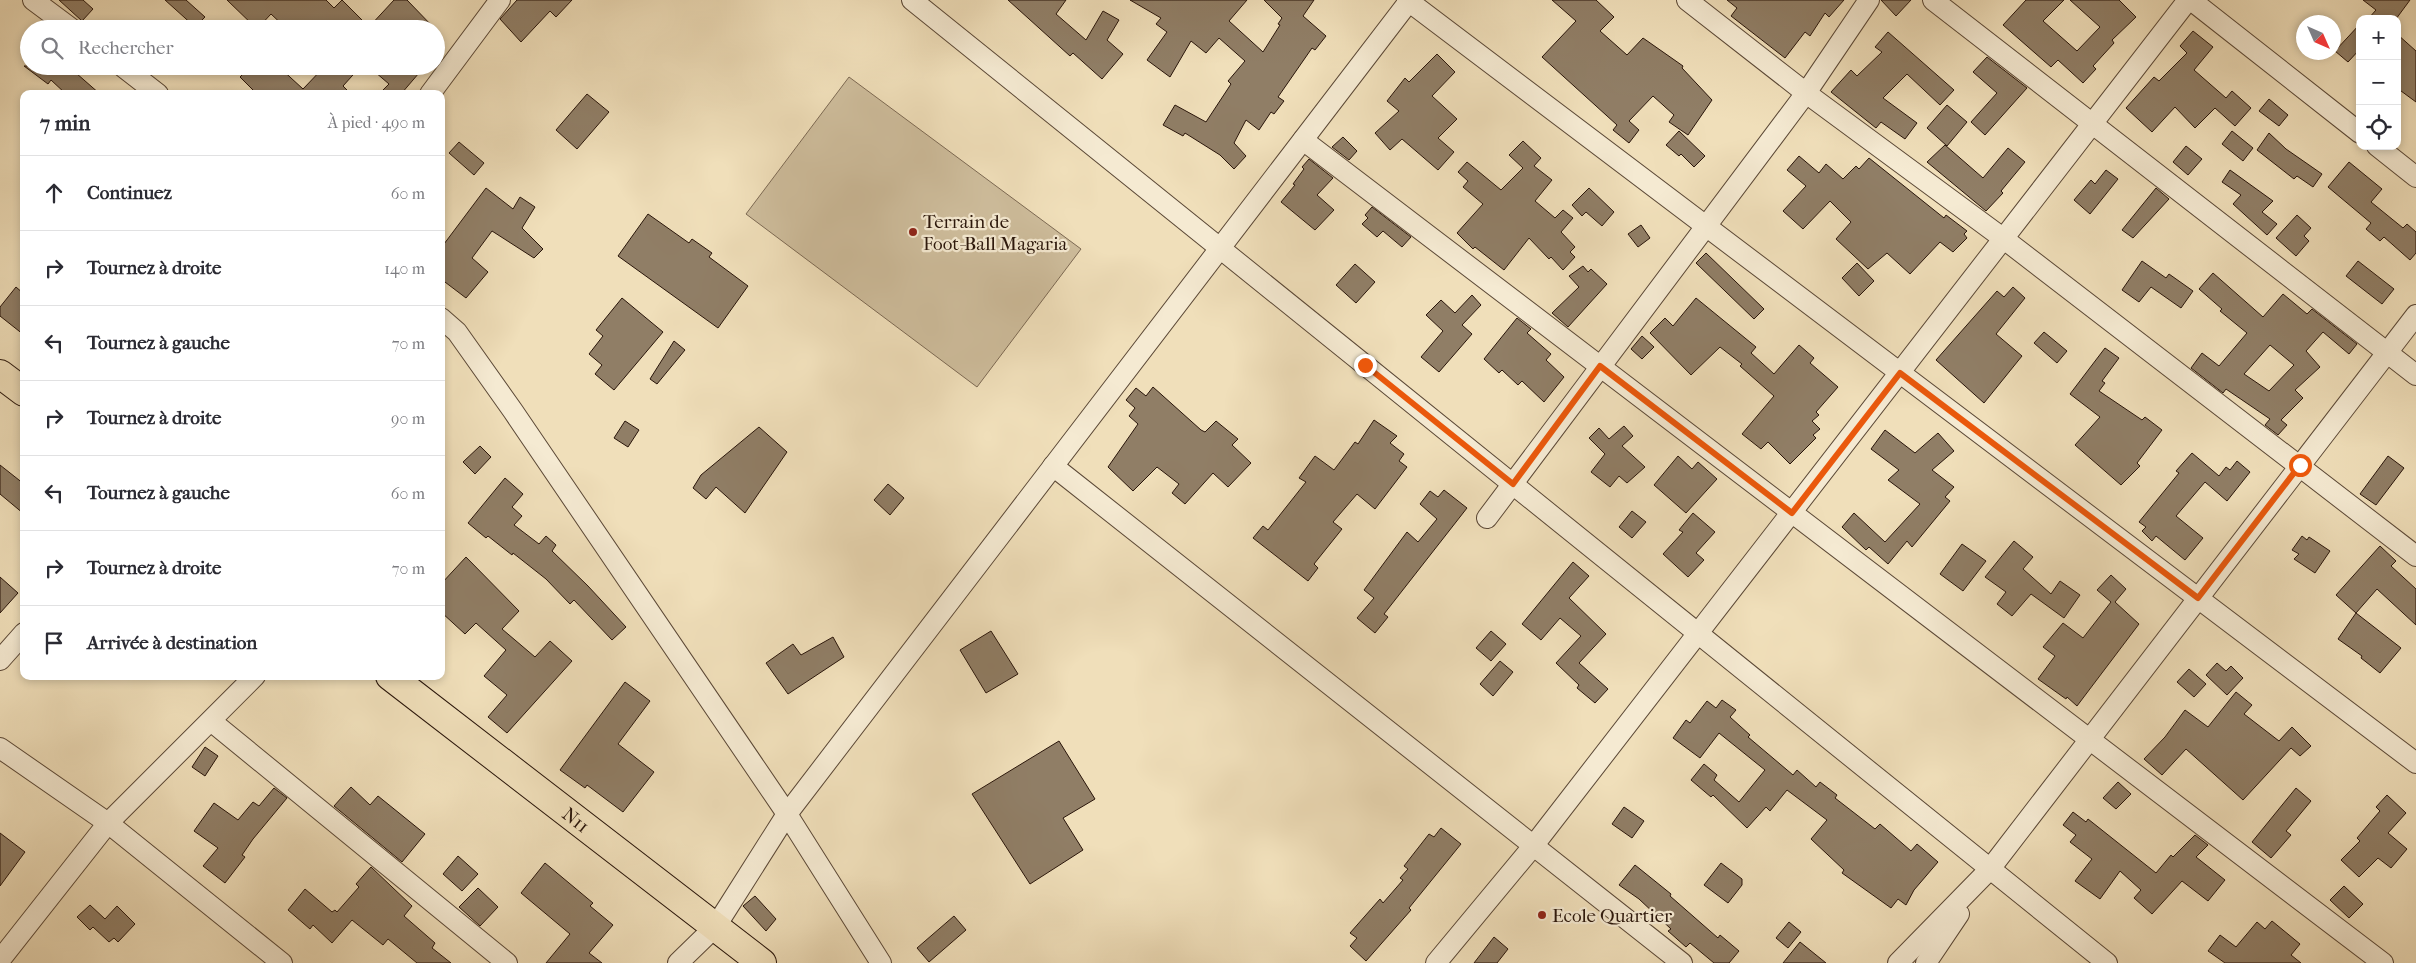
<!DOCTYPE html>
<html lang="fr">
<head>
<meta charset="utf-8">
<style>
  :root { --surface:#fff; --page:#f7f7f7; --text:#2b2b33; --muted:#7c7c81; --line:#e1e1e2 }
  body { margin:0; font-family:"IM FELL French Canon",serif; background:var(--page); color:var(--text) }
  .controls { position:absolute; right:15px; top:15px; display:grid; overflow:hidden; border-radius:10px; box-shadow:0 2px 8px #0003 }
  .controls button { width:45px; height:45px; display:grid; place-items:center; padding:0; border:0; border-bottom:1px solid var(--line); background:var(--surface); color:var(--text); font:25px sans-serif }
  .compass { position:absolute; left:2296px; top:15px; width:45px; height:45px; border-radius:50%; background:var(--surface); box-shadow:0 2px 8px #0003; rotate:135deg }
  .stop { position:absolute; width:15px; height:15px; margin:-11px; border:4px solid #ea580c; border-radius:50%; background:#fff }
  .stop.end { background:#ea580c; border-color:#fff; box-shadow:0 1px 5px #0008 }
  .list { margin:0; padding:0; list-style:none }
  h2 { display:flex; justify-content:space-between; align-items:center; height:65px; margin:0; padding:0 20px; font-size:21px }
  h2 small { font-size:16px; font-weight:400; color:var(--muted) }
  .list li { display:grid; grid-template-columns:32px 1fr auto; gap:15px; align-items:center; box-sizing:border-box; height:75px; padding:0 20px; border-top:1px solid var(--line) }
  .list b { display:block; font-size:19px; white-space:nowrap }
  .list em { font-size:16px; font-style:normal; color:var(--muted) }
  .icon { flex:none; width:28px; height:28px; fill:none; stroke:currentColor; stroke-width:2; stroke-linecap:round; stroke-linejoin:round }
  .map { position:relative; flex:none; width:2416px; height:963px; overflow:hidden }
  .search { position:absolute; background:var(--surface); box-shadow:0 2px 8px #0003; left:20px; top:20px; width:425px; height:55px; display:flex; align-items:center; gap:12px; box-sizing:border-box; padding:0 18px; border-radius:28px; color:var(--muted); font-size:19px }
  .panel { position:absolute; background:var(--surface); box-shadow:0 2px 8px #0003; left:20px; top:90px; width:425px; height:590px; border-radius:10px }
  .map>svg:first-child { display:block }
</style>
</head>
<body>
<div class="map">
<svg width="2416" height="963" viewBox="0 0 2416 963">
  <rect width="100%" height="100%" fill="#f0dfba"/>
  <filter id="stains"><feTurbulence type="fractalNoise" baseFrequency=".004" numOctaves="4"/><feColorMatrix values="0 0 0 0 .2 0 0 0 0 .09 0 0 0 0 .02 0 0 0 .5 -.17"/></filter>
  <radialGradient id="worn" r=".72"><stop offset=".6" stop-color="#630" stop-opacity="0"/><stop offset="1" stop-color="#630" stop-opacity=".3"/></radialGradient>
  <!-- green -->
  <polygon fill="#cebd9c" stroke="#7c6953" points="849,77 1081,249 977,387 746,214"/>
  <!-- building -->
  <g fill="#907e66" stroke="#29150a" fill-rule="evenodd">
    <polygon points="59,0 83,0 93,9 82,21"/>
    <polygon points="165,0 186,0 205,17 195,27"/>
    <polygon points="227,0 326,0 334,8 342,0 369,27 394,0 407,0 435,29 287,29 271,14 257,29"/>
    <polygon points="517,0 572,0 556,17 550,11 521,42 500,19"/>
    <polygon points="1008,0 1066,0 1056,14 1086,40 1103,11 1119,20 1107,40 1123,54 1102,79 1073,53 1070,56"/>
    <polygon points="1130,0 1247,0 1229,21 1263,52 1280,25 1278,24 1282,18 1264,0 1314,0 1303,16 1326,36 1315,50 1312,48 1278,97 1284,101 1274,114 1271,112 1259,130 1246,120 1234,143 1246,156 1234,169 1220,155 1185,133 1183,136 1163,125 1175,105 1206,122 1231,84 1228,81 1245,61 1219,38 1206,53 1191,41 1170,77 1147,60 1167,32 1156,24 1161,18"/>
    <polygon points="1552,0 1596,0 1614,17 1600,31 1627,55 1643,38 1683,66 1682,68 1712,100 1688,135 1669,122 1674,115 1653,96 1629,121 1639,130 1629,143 1613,130 1617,125 1542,57 1576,21"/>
    <polygon points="1727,0 1844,0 1829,17 1825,13 1810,36 1805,32 1785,58 1731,16 1737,8"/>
    <polygon points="1881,0 1911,0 1896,16"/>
    <polygon points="2026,0 2064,0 2043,21 2077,51 2100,27 2070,0 2119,0 2136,17 2112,40 2114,43 2093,66 2096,69 2083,83 2058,60 2051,67 2003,25"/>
    <polygon points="2363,0 2410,0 2396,19 2368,19 2376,10"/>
    <polygon points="2360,24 2360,49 2348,62 2335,51"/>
    <polygon points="2193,31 2213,47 2194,70 2226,98 2232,91 2251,108 2235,126 2215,108 2195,128 2175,107 2152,132 2126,108 2154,77 2159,81 2187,53 2180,46"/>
    <polygon points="1888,32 1954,90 1940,105 1907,74 1883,98 1917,123 1905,139 1881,122 1876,128 1831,92 1851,70 1857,76 1882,52 1875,47"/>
    <polygon points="2397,34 2416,51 2416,102 2397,88"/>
    <polygon points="1437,54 1455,72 1432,96 1457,119 1438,138 1454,152 1438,170 1402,139 1390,150 1375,133 1399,111 1387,101 1405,78 1409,82"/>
    <polygon points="1987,57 2027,88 1985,135 1971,122 1997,93 1973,72"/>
    <polygon points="24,66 68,66 100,94 66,94 51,80 48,84"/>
    <polygon points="251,66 278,66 303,89 325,66 361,66 343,86 351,94 257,94 240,77"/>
    <polygon points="368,66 425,66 401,94 379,94 389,84"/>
    <polygon points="587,94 609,112 577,149 556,130"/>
    <polygon points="2269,99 2288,115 2279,126 2259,111"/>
    <polygon points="1947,105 1967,122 1947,146 1927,128"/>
    <polygon points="1679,131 1705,156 1694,167 1681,154 1679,156 1666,145"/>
    <polygon points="2232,131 2253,148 2243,161 2222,144"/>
    <polygon points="2269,133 2286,149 2322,174 2313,187 2297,176 2294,179 2257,150"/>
    <polygon points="1343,137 1357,151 1349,160 1332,147"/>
    <polygon points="1523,141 1541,158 1534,166 1552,180 1535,201 1555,218 1563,210 1573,218 1561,232 1575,247 1570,252 1575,257 1563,270 1551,257 1549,259 1529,238 1504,270 1475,247 1473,249 1457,233 1483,204 1463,187 1468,181 1458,172 1467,162 1501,190 1523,168 1509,155"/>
    <polygon points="459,142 484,163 474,175 449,153"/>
    <polygon points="1945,145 1983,178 2008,148 2025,162 2001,191 2003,193 1986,211 1927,162"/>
    <polygon points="2186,146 2202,159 2188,175 2173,162"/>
    <polygon points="1799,156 1819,173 1826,164 1843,179 1856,166 1859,169 1869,158 1944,218 1946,215 1967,231 1964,234 1967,238 1953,252 1940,242 1910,274 1887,253 1868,269 1836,239 1851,222 1830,201 1803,229 1783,211 1806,186 1787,170"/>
    <polygon points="1309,159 1333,178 1317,195 1334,210 1315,230 1281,202 1295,185 1293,184 1304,169 1302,167"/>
    <polygon points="2349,162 2382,189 2371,202 2403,228 2407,224 2416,232 2416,253 2410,260 2384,237 2380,241 2366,229 2371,223 2328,187"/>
    <polygon points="2106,170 2118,179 2090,214 2074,200 2091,180 2095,184"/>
    <polygon points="2230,170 2273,201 2262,212 2277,224 2267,235 2233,204 2241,195 2222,182"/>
    <polygon points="486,188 513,209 520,197 535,207 522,228 543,249 534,258 492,231 472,258 488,272 466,298 441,279 441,248"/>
    <polygon points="1589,188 1614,212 1602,226 1586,212 1582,216 1572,205"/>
    <polygon points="2156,188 2169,199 2133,238 2122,230"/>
    <polygon points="1372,207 1411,237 1402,247 1383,231 1377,237 1362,224 1368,218 1365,215"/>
    <polygon points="648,214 689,243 692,239 712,253 709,257 748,286 718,328 618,256"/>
    <polygon points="2297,215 2311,228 2304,236 2309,241 2296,256 2276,238"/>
    <polygon points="1641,225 1650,238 1638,247 1628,234"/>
    <polygon points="1706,253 1764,309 1754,319 1696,263"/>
    <polygon points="2142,261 2166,278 2169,274 2193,291 2181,308 2151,287 2139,302 2122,290"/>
    <polygon points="2358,261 2394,289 2382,304 2346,276"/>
    <polygon points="1857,263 1874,281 1859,296 1842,278"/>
    <polygon points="1355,264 1375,282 1356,303 1336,285"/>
    <polygon points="1583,266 1588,272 1591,269 1607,284 1568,327 1552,313 1579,287 1569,276"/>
    <path d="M 2213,273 L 2263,317 L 2283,294 L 2307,314 L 2312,309 L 2357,344 L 2349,354 L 2323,332 L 2306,351 L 2320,367 L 2295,390 L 2303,398 L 2281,420 L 2287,425 L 2278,435 L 2265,425 L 2270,419 L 2226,389 L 2223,393 L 2191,368 L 2202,353 L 2219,366 L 2247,333 L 2220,311 L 2222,309 L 2199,289 ZM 2270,345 L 2294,365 L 2269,391 L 2244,374 Z"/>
    <polygon points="16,287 24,294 24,335 0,316 0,307"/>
    <polygon points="2013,287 2025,298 1996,334 2022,356 1984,403 1936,360 1997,291 2004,297"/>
    <polygon points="1472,295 1481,305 1462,325 1472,334 1439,372 1421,357 1443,331 1426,315 1441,300 1455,313"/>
    <polygon points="622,298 663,332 614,390 595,374 602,365 589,354 603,336 596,330"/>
    <polygon points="1696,298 1756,347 1751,353 1774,374 1799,345 1814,358 1810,363 1838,387 1816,412 1819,415 1812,421 1820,429 1813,435 1816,438 1790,464 1768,442 1761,449 1742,434 1774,396 1740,366 1742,364 1720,347 1691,375 1650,333 1665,318 1673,326"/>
    <polygon points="1517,318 1531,329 1527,333 1551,354 1546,360 1564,377 1544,402 1522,381 1518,385 1502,370 1499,373 1484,359"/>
    <polygon points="2044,332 2067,351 2057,363 2034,343"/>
    <polygon points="1642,336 1654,347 1642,359 1631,349"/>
    <polygon points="674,341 685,350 657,384 650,379"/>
    <polygon points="2105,348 2119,358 2102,381 2105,383 2099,391 2142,420 2145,417 2162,430 2137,463 2140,466 2121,485 2075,445 2100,417 2070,394"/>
    <polygon points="1153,387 1201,430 1205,432 1216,421 1238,439 1232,445 1251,463 1228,487 1213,473 1185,504 1172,493 1179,484 1157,467 1133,491 1108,467 1138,424 1129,416 1135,408 1126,400 1136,388 1146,396"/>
    <polygon points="1374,420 1397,436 1390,443 1404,454 1399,461 1407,467 1375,509 1357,494 1333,522 1342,529 1314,564 1318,568 1308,581 1253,538 1263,526 1268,530 1306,482 1299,478 1315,456 1334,470 1355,442 1358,444"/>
    <polygon points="625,421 639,430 628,447 614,438"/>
    <polygon points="1624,426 1633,436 1622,446 1645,467 1627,483 1619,476 1610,487 1591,472 1605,454 1589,438 1599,428 1609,439"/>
    <polygon points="759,427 787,452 745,513 716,487 706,499 693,488 701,475"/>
    <polygon points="1885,430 1915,453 1938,433 1954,451 1932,470 1954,487 1945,497 1950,501 1912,547 1907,541 1888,564 1869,547 1866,550 1842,527 1854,513 1885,542 1920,504 1888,480 1899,470 1871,449"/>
    <polygon points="480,446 491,457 475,474 463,462"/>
    <polygon points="2192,453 2219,476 2226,467 2230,470 2237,461 2250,472 2227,501 2205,482 2176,516 2203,538 2185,560 2156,536 2152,541 2142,531 2146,527 2139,522 2179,473 2176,471"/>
    <polygon points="1678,456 1692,469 1698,462 1717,479 1686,513 1654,485"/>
    <polygon points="2388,456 2404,468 2376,505 2360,494"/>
    <polygon points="0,465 24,484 24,514 0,494"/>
    <polygon points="505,478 523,494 512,507 522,516 514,525 539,544 546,536 556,545 552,551 588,586 626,627 612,640 574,600 570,604 546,579 513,553 512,555 488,536 486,538 468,523"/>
    <polygon points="888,484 904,498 890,515 874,500"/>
    <polygon points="1444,490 1467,508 1384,614 1388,617 1375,633 1357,618 1374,598 1364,590 1407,532 1418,542 1437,519 1420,504 1430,491 1438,497"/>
    <polygon points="1632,511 1646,522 1632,538 1619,527"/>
    <polygon points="1693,513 1715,532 1696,553 1704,560 1688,577 1663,554 1683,532 1679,530"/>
    <polygon points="2302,536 2307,540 2309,537 2330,551 2315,573 2294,559 2299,554 2292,550"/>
    <polygon points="2014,541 2033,557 2023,569 2051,594 2060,581 2080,595 2064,618 2031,594 2012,616 1997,604 2006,592 1985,577"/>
    <polygon points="1962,544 1986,561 1963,591 1940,574"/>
    <polygon points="2380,546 2396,561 2391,566 2416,589 2416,625 2377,589 2356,613 2336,595"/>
    <polygon points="466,557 519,611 502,629 535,657 550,641 572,661 507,733 488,717 507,695 484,676 506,650 476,623 465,634 441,612 441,584"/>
    <polygon points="1573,562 1589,576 1569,598 1606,634 1579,663 1608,689 1595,703 1577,688 1579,685 1556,663 1581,636 1560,618 1541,640 1522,624"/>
    <polygon points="2111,575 2126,589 2115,602 2139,624 2077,706 2067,697 2066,699 2038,679 2055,656 2043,647 2063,623 2083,638 2111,602 2097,590"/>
    <polygon points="0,577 18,593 0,613"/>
    <polygon points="2356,613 2401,648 2380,673 2361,658 2362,656 2338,639"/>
    <polygon points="991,631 1018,674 986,693 960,650"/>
    <polygon points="1491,631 1506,644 1491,661 1476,648"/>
    <polygon points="833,637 844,657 788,694 766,663 793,644 801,655"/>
    <polygon points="1500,661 1513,672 1493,696 1480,684"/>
    <polygon points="2217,663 2226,671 2231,666 2243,678 2227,695 2206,675"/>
    <polygon points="2189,669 2206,684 2194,697 2177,682"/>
    <polygon points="625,682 650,701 618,744 654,772 623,812 587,785 585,788 560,770"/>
    <polygon points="2236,692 2252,705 2244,714 2279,741 2292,727 2311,746 2300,756 2291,748 2243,800 2186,749 2162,775 2144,759 2165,737 2185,710 2208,727"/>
    <polygon points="1722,700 1736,710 1730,717 1750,735 1748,737 1793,775 1797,770 1816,787 1820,782 1837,795 1835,798 1875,829 1880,824 1911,851 1917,844 1938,862 1914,890 1906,905 1898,899 1891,908 1842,873 1844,870 1811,839 1827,820 1787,790 1770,811 1766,807 1747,828 1713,795 1711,797 1691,780 1704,764 1717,775 1714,780 1739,802 1765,770 1719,733 1700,758 1673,738 1686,720 1690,723 1707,701 1716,708"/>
    <polygon points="1059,741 1095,799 1063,818 1083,850 1030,884 972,794"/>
    <polygon points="205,747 218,756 205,776 192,767"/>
    <polygon points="2118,782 2131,794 2116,809 2103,798"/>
    <polygon points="351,787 370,805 378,796 425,834 402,862 334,806"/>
    <polygon points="274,788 287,798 253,839 242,855 245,857 225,883 203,866 218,848 194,831 214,803 238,820 253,802 259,806"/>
    <polygon points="2296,788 2311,801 2286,831 2291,835 2271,858 2252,842"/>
    <polygon points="2387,795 2406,813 2388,833 2407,849 2391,868 2378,858 2359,877 2341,860 2360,841 2357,838 2380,811 2376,807"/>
    <polygon points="1624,807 1644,821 1632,838 1612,824"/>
    <polygon points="2073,812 2086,822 2088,819 2156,873 2171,855 2173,857 2195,835 2208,845 2196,857 2225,880 2208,901 2182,881 2152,914 2134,898 2141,890 2120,871 2100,899 2075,881 2092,859 2070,842 2076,835 2063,825"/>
    <polygon points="1441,828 1461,844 1409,908 1411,910 1366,961 1350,946 1357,938 1350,933 1380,899 1383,903 1403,880 1400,878 1408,869 1404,866 1429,834 1434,837"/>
    <polygon points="0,833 25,852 0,886"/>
    <polygon points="458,856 478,874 462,891 443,874"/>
    <polygon points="545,863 593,903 590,906 613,925 589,953 602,963 546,963 570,934 521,893"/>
    <polygon points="1721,863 1742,879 1742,885 1728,903 1704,885"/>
    <polygon points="1635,865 1671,894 1670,896 1718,938 1720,935 1739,951 1729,963 1714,963 1690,943 1686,947 1668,931 1671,929 1639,899 1619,885"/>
    <polygon points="371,867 412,906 404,916 435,943 432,948 451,963 417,963 388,939 383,945 352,920 332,943 313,925 310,929 288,910 305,889 332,912 335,910 337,912 359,887 356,884"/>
    <polygon points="2344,886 2363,904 2349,918 2330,900"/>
    <polygon points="478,888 498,907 480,926 459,907"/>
    <polygon points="755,896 776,919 766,931 743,906"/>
    <polygon points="90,905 105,919 117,906 135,924 118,942 114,938 109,942 93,927 90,930 77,917"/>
    <polygon points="954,916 966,930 929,962 917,948"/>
    <polygon points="2272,921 2300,944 2291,955 2301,963 2225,963 2208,951 2220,935 2236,947 2257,922 2265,929"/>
    <polygon points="1789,922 1801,932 1788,948 1776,938"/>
    <polygon points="1494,937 1508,949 1497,963 1474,963"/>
    <polygon points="1800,942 1826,963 1783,963"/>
  </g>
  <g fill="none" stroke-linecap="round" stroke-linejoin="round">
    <defs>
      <g id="minor">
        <polyline points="33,0 72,29"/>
        <polyline points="912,0 2107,963"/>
        <polyline points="1407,0 2416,763"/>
        <polyline points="1687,0 1806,93 2004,239 2416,556"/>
        <polyline points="1933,0 2416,375"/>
        <polyline points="2191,0 2360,133"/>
        <polyline points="122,66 158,94"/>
        <polyline points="430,94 500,0"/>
        <polyline points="1303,140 2383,963"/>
        <polyline points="2377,146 2416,177"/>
        <polyline points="441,318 457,332 513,411 787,814 881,963"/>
        <polyline points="1053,466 1682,963"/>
        <polyline points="1487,518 1806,93 1869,0"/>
        <polyline points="0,660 24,633"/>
        <polyline points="211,721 507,963"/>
        <polyline points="0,748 108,823 282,963"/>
        <polyline points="0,960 108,823 255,676"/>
        <polyline points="678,963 716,926 787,814 1410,0"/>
        <polyline points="1436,963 1534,845 2188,0"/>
        <polyline points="1898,963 1990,869 2416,315"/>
        <polyline points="1926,963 1959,914"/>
      </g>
      <g id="primary">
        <polyline points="0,374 24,392"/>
        <path id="s1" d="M 390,676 L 762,963"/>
      </g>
    </defs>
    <!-- minor casing -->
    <use href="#minor" stroke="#5b4836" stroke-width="22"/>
    <!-- primary casing -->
    <use href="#primary" stroke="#29150a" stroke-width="30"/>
    <!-- minor -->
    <use href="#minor" stroke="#f5ead2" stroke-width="20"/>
    <!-- primary -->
    <use href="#primary" stroke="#f0dfba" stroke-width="28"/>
  </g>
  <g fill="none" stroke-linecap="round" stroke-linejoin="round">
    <!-- route -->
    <polyline stroke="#ea580c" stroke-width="6" points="1365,365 1513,484 1600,366 1792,513 1900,373 2198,598 2300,465"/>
  </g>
  <!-- markers -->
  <g fill="#8f2418" stroke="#f5ead2" stroke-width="2">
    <circle cx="913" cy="232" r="5"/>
    <circle cx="1542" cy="915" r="5"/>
  </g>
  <g text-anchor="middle" stroke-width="4.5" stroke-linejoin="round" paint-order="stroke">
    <!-- poi labels -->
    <g font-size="19" fill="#29150a" stroke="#f5ead2" text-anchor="start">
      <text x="923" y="228">Terrain de<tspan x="923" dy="22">Foot-Ball Magaria</tspan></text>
      <text x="1552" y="922">Ecole Quartier</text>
    </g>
    <!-- street labels -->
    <g font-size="19" fill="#29150a" stroke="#f5ead2">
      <text dy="7" stroke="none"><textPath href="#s1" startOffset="235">N11</textPath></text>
    </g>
  </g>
  <rect width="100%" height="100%" filter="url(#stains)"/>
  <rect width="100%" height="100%" fill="url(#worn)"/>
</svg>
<div class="controls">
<button>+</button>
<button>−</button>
<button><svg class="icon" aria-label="locate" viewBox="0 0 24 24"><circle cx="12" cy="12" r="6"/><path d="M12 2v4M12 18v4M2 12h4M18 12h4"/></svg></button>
</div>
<svg class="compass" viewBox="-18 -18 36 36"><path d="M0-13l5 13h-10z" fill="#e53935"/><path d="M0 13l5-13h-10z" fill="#7c7c81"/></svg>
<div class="stop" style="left:2300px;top:465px"></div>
<div class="stop end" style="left:1365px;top:365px"></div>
<div class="search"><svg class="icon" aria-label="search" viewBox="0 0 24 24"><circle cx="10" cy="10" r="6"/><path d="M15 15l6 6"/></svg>Rechercher</div>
<section class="panel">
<h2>7 min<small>À pied · 490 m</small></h2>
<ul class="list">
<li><svg class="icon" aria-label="ahead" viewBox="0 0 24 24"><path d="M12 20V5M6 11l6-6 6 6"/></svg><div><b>Continuez</b></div><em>60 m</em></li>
<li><svg class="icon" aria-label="right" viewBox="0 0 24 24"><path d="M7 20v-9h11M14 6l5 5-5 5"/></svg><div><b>Tournez à droite</b></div><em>140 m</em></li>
<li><svg class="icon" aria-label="left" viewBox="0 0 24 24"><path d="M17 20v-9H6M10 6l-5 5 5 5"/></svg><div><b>Tournez à gauche</b></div><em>70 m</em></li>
<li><svg class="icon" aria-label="right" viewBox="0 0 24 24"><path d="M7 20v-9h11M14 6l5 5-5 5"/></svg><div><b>Tournez à droite</b></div><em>90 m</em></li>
<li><svg class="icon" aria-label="left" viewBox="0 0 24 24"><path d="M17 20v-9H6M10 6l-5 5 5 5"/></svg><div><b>Tournez à gauche</b></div><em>60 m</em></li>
<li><svg class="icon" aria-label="right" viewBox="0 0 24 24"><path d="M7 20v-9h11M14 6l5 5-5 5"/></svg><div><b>Tournez à droite</b></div><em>70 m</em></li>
<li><svg class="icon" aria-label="arrive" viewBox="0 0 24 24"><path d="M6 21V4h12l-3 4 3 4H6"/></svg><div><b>Arrivée à destination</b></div></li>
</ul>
</section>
</div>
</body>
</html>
